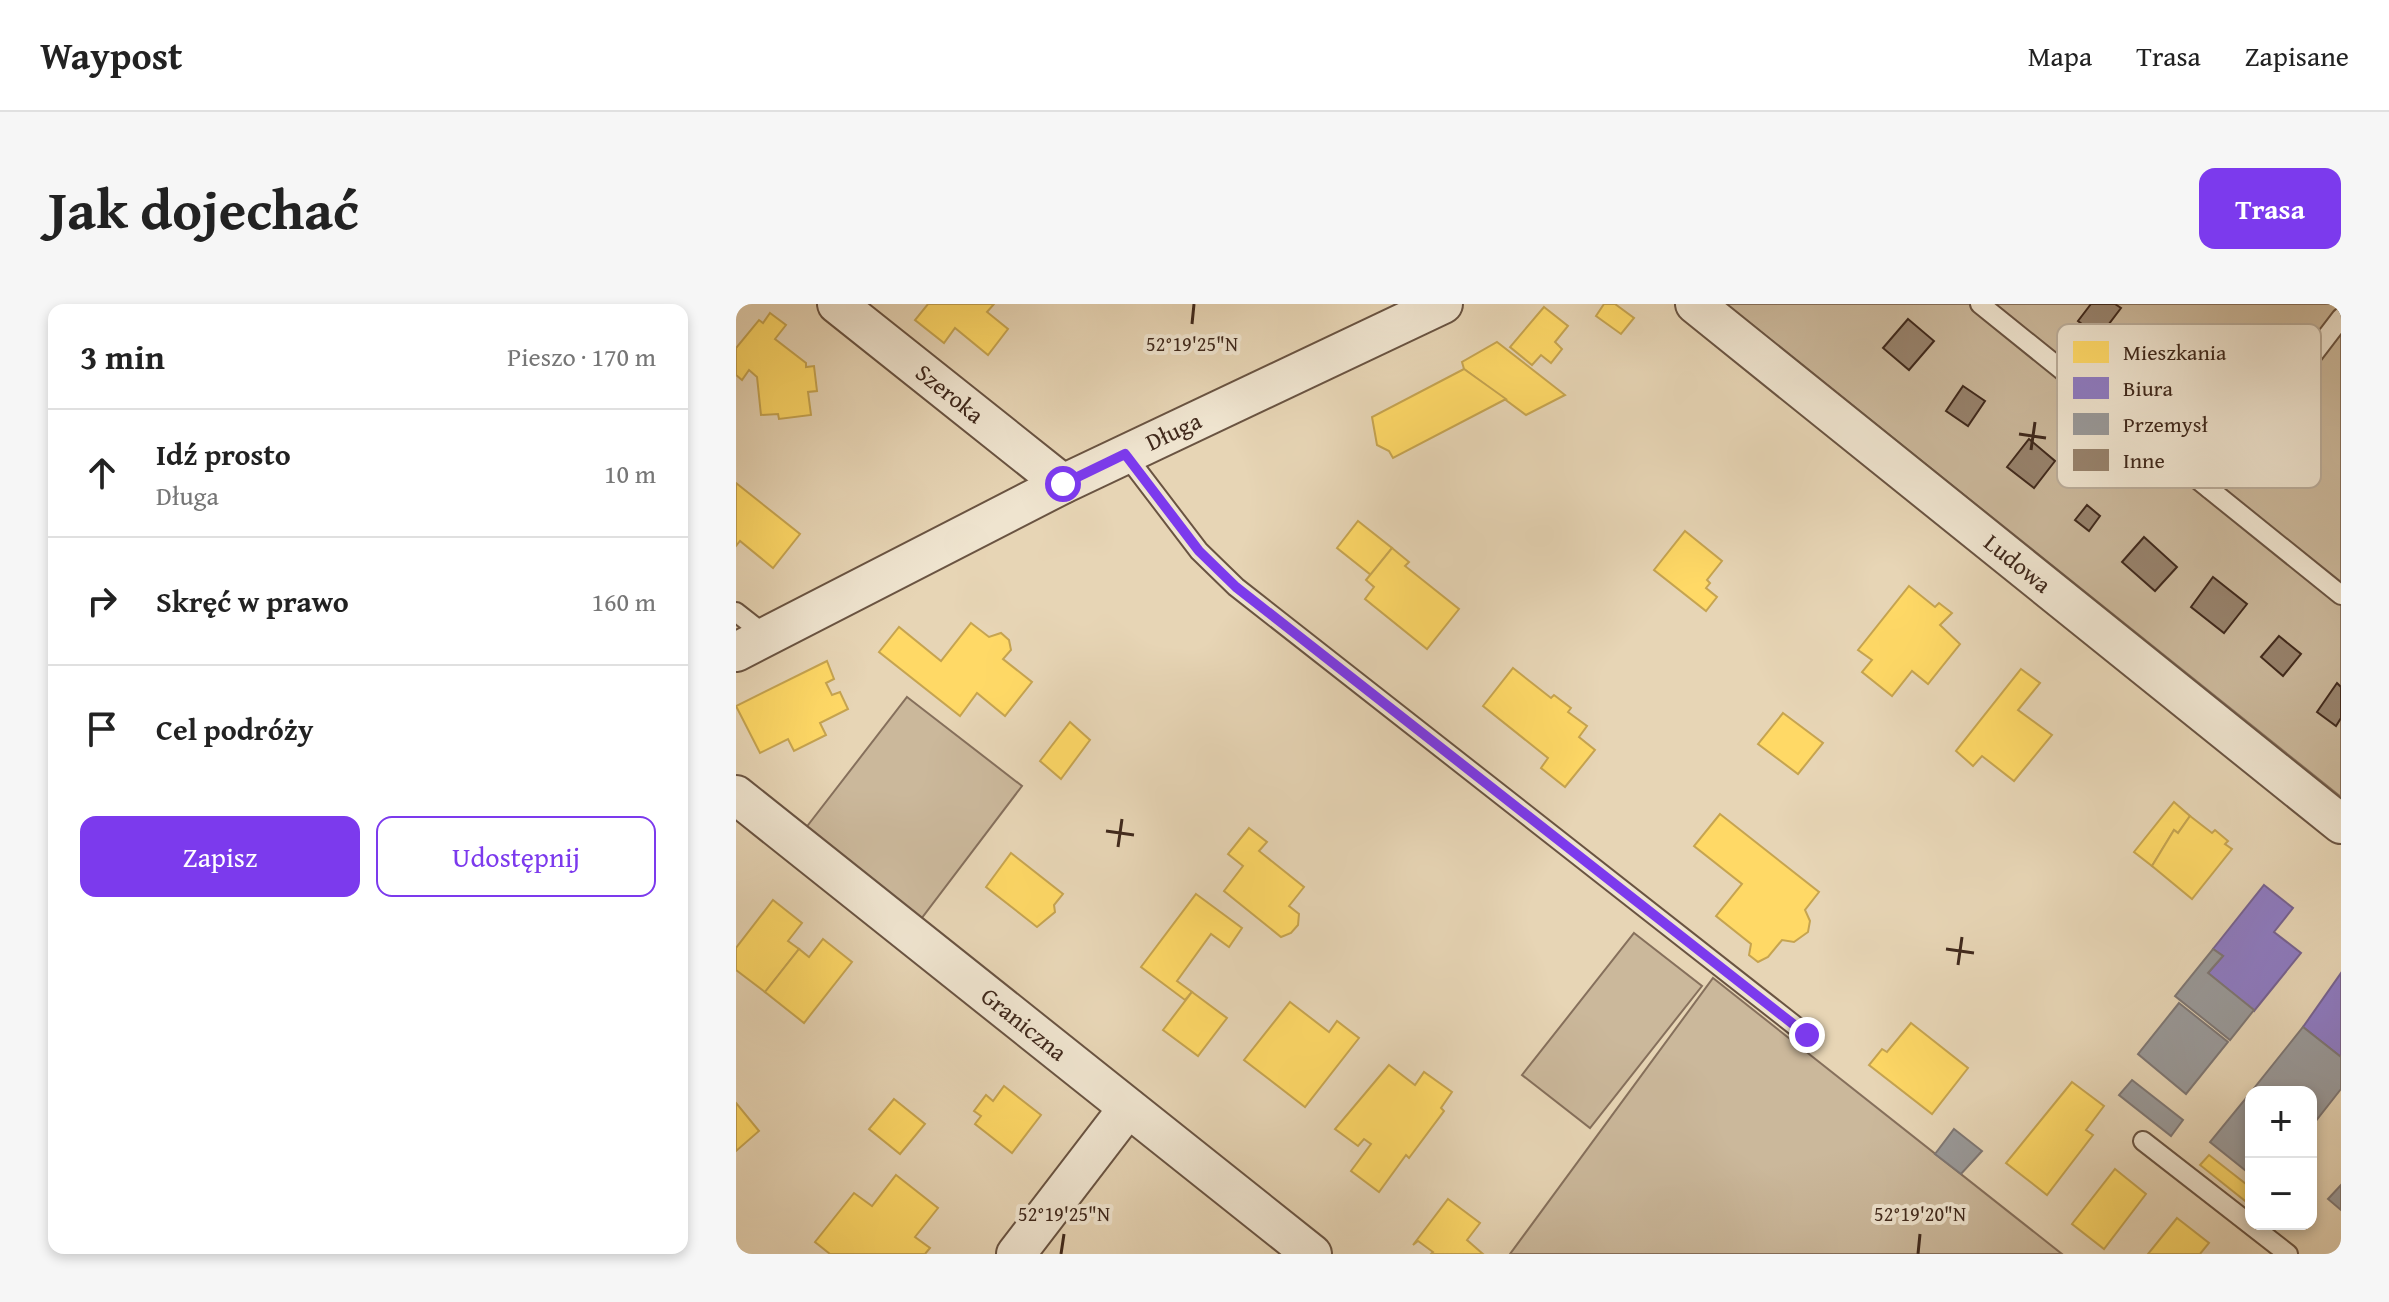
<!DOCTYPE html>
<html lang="pl">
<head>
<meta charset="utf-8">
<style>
  :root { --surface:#fff; --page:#f6f6f6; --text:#222; --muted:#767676; --line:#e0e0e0; --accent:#7c3aed }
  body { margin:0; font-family:"Gentium Book Plus",serif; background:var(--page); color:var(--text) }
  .controls { position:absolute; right:24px; bottom:24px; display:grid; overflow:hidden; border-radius:16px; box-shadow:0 4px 12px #0003 }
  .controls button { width:72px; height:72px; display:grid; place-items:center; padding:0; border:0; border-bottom:2px solid var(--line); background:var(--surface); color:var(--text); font:40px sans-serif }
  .stop { position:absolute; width:24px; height:24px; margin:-18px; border:6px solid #7c3aed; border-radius:50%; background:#fff }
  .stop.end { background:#7c3aed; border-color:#fff; box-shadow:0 2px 8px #0008 }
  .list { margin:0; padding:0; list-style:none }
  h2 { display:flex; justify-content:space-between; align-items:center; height:104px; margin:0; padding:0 32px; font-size:34px }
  h2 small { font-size:26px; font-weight:400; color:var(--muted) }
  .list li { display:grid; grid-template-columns:52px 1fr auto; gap:24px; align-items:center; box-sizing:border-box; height:128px; padding:0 32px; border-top:2px solid var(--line) }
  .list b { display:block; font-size:30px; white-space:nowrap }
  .list p { margin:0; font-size:26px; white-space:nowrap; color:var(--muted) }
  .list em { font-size:26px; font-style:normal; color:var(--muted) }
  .actions { display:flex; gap:16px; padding:24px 32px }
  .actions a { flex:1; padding:18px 0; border:2px solid var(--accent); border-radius:16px; text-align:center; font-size:28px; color:var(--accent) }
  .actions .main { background:var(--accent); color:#fff }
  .icon { flex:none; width:44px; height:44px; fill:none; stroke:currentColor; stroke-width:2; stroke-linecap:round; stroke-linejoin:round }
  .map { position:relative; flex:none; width:1605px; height:950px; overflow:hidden; border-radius:16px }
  header { display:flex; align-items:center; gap:48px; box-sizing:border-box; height:112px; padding:0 40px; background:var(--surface); border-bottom:2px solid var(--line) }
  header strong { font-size:38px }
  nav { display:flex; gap:44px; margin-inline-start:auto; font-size:28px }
  .intro { display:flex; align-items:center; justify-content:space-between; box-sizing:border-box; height:192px; padding:0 48px }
  h1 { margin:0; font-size:56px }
  .button { padding:20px 36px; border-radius:16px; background:var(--accent); color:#fff; font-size:28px; font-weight:700 }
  main { display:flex; gap:48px; padding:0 48px }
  aside { flex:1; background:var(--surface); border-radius:16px; box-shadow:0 4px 12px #0003 }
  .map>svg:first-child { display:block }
</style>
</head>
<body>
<header>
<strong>Waypost</strong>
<nav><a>Mapa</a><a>Trasa</a><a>Zapisane</a></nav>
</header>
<div class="intro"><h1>Jak dojechać</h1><a class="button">Trasa</a></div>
<main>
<aside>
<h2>3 min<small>Pieszo · 170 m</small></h2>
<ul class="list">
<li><svg class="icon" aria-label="ahead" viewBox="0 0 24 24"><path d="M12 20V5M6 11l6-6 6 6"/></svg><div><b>Idź prosto</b><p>Długa</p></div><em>10 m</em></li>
<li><svg class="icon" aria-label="right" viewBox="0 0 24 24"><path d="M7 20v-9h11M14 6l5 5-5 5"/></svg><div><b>Skręć w prawo</b></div><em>160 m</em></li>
<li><svg class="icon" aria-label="arrive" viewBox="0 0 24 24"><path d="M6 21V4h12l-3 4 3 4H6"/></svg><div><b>Cel podróży</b></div></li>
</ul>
<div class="actions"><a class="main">Zapisz</a><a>Udostępnij</a></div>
</aside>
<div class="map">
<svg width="1605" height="950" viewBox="0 0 1605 950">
  <rect width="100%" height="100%" fill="#e7d5b5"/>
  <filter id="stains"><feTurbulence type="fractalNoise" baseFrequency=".0025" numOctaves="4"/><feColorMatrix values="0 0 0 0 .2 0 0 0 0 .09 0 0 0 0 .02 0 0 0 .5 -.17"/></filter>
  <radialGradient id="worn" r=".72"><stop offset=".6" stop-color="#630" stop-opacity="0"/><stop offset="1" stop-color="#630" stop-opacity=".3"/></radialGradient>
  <!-- green -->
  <g fill="#cbb89b" stroke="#86705c" stroke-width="2">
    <polygon points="990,0 1605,0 1605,493"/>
    <polygon points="171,393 286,482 185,615 69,525"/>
    <polygon points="898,629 966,682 854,824 786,771"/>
    <polygon points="977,674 1326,950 774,950"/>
  </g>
  <!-- homes -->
  <g fill="#ffd966" stroke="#c6a450" stroke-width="2">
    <polygon points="192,0 258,0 251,8 272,25 252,51 219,24 208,39 179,16"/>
    <polygon points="868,0 879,0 898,14 885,30 860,12"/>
    <polygon points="808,3 832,22 819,38 826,45 815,59 805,51 796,61 774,43"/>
    <polygon points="34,9 50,21 39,35 70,59 70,63 78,62 81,87 72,88 75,111 43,115 42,110 25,111 21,73 13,66 6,76 0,71 0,44 23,16 27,19"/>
    <polygon points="761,38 829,91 790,111 728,65 726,58"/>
    <polygon points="728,65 770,95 657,154 653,147 641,141 636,113"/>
    <polygon points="0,179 64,230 37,264 4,237 0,242"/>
    <polygon points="622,217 656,244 635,271 601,244"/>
    <polygon points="949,227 986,257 971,276 974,279 970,284 981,293 970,307 918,266"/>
    <polygon points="656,244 673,258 669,262 723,305 691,345 629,295 638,283 630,276"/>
    <polygon points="1173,282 1199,303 1203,299 1216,309 1204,321 1224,340 1192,380 1176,367 1156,392 1126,368 1136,356 1122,346"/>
    <polygon points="235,319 253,333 265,329 273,336 275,346 267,355 296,378 269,412 241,389 224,412 143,348 163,323 205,357"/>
    <polygon points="91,357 98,375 90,379 96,391 104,388 112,405 84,419 90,431 58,447 52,435 24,449 0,402"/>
    <polygon points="777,364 815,394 818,391 835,404 832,408 851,422 843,433 859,446 829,483 805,464 812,454 747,402"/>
    <polygon points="1285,365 1304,379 1282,406 1316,431 1278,477 1246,452 1237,462 1220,447"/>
    <polygon points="1047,409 1087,439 1062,470 1022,440"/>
    <polygon points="334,418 354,436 325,475 304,457"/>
    <polygon points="1438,498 1454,512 1442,529 1438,526 1416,562 1398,548"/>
    <polygon points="984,510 1083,588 1069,606 1074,617 1072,628 1058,638 1046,636 1032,653 1022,658 1013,651 1015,640 980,612 1006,580 958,542"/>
    <polygon points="1454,512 1476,529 1479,526 1492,537 1489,540 1496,545 1456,595 1416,562 1438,526 1442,529"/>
    <polygon points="513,524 531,538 523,547 568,583 553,602 563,610 562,621 555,629 545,633 488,587 507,562 492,550"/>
    <polygon points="275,549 327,590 318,601 319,608 301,623 250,583"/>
    <polygon points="460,590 506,624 493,643 475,630 441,677 456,688 449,696 405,663"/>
    <polygon points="37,596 66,619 52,637 63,645 29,688 0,666 0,644"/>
    <polygon points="87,635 116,658 68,719 29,688 63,645 73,653"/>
    <polygon points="456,688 491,714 462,752 427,726"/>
    <polygon points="554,698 593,728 601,717 623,734 569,803 508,756"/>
    <polygon points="1175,719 1232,764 1196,810 1133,761 1146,745 1151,748"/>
    <polygon points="653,761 679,781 688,768 716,788 705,804 708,807 673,854 670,851 643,888 615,867 635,840 628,835 622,842 599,825"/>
    <polygon points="1336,778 1368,802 1350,826 1357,831 1311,891 1270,859"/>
    <polygon points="268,782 305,811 276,849 239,820 245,812 238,807 250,791 257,797"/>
    <polygon points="158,795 189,820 164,850 133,825"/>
    <polygon points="0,799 23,827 0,847"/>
    <polygon points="1473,851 1515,884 1513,900 1464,861"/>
    <polygon points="1379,865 1410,890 1368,945 1336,920"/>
    <polygon points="160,871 202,904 179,933 194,944 189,950 94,950 79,938 118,889 136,902"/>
    <polygon points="712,895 744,919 731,936 747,950 695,950 697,948 682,937 677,941"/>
    <polygon points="1441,914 1473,939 1464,950 1412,950"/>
  </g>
  <!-- offices -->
  <g fill="#8e7cc3" stroke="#776391" stroke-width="2">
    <polygon points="1528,581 1557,604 1538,628 1565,649 1518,707 1472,669 1487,652 1477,645"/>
    <polygon points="1605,669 1605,753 1567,723"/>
  </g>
  <!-- industry -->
  <g fill="#999" stroke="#7e7774" stroke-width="2">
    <polygon points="1477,645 1487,652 1472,669 1518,706 1494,736 1439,692"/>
    <polygon points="1443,699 1492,738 1450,790 1402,750"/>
    <polygon points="1567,723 1605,753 1605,785 1575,823 1575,788 1515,788"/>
    <polygon points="1396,776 1447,816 1435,832 1383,791"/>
    <polygon points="1515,788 1515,871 1474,838"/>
    <polygon points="1218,825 1246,847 1225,870 1199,850"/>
    <polygon points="1605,881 1605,906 1592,895"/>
  </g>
  <!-- building -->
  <g fill="#97826c" stroke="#40291c" stroke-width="2">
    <polygon points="1355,0 1379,0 1385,4 1363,33 1342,17"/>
    <polygon points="1172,15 1198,37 1173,66 1147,44"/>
    <polygon points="1227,82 1249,97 1232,122 1210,107"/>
    <polygon points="1293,135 1319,157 1298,184 1271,163"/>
    <polygon points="1351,201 1364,212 1353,227 1339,216"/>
    <polygon points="1408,233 1441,263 1419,287 1386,258"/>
    <polygon points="1477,273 1511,300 1488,329 1455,303"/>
    <polygon points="1543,332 1565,350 1547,372 1525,353"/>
    <polygon points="1601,379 1605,383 1605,414 1600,422 1581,408"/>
  </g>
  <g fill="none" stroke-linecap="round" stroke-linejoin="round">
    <defs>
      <g id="service">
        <polyline points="1244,0 1605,291"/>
        <polyline points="389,150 463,247 500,283 1071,731"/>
        <polyline points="1474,185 1605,14"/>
        <polyline points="0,308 32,333"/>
        <polyline points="1407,837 1552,950"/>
      </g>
      <g id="minor">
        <path id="s1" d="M 101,0 L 327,180"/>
        <path id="s2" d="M 959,0 L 1605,520"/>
        <path id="s3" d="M 0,348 L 327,180 L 707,0"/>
        <path id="s4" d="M 0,491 L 576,950"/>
        <polyline points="280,950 392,804"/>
      </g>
    </defs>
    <!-- service casing -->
    <use href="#service" stroke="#6a5442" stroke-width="22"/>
    <!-- minor casing -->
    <use href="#minor" stroke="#6a5442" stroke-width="42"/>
    <!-- service -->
    <use href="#service" stroke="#efe4cf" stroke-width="18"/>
    <!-- minor -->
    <use href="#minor" stroke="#efe4cf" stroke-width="38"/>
  </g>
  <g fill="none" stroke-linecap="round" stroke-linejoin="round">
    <!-- route -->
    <polyline stroke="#7c3aed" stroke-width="10" points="327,180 389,150 463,247 500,283 1071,731"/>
  </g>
  <!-- ticks -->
  <path fill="none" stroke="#40291c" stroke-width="3" d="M 456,20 L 458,0M 1283,130 L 1310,134M 1295,146 L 1299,118M 370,527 L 398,531M 382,543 L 386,515M 1210,645 L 1238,649M 1222,661 L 1226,633M 325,950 L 328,930M 1182,950 L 1184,930"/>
  <g text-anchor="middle" stroke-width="8" stroke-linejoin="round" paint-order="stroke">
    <!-- street labels -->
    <g font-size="24" fill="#40291c" stroke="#efe4cf">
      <text dy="8" stroke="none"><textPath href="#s1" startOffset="144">Szeroka</textPath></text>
      <text dy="8" stroke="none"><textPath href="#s3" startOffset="490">Długa</textPath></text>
      <text dy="8" stroke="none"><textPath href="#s2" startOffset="414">Ludowa</textPath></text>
      <text dy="8" stroke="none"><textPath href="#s4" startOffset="368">Graniczna</textPath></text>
    </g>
  </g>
  <!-- legend -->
  <rect x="1321" y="20" width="264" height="164" rx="12" fill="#efe4cf" stroke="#baac99" stroke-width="2"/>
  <rect x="1337" y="37" width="36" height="22" fill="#ffd966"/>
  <rect x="1337" y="73" width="36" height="22" fill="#8e7cc3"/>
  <rect x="1337" y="109" width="36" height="22" fill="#999"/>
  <rect x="1337" y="145" width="36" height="22" fill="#97826c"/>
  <g font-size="22" fill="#40291c">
    <text x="1387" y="56">Mieszkania</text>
    <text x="1387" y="92">Biura</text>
    <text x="1387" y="128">Przemysł</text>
    <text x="1387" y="164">Inne</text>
  </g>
  <g font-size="20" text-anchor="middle" fill="#40291c" stroke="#efe4cf" stroke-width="8" stroke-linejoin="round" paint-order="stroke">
    <text x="456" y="47">52°19'25"N</text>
    <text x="328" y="917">52°19'25"N</text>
    <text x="1184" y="917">52°19'20"N</text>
  </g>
  <rect width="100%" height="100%" filter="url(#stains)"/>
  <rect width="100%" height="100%" fill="url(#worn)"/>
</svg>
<div class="controls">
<button>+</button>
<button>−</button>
</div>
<div class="stop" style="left:327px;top:180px"></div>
<div class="stop end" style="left:1071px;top:731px"></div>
</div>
</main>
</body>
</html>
